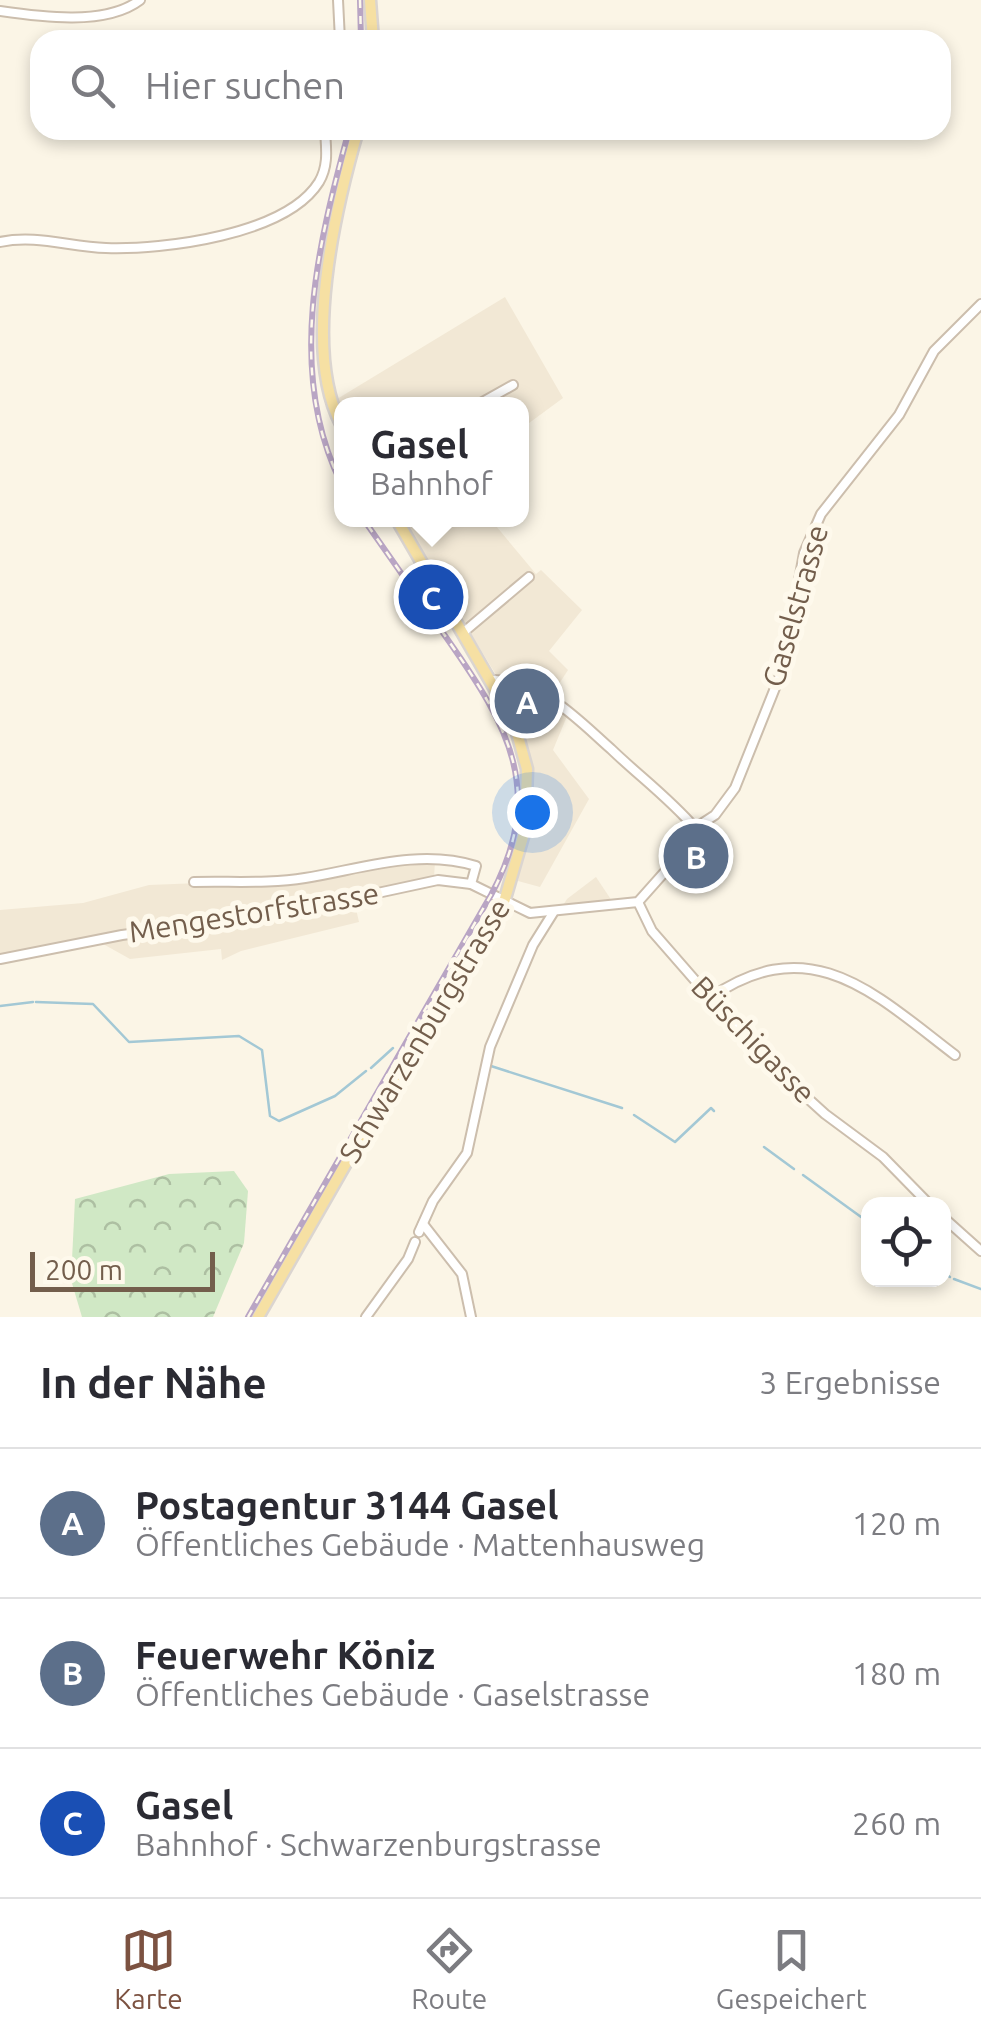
<!DOCTYPE html>
<html lang="de">
<head>
<meta charset="utf-8">
<style>
  :root { --surface:#fff; --page:#f2f2f3; --text:#2b2b33; --muted:#7c7c81; --line:#e1e1e2; --accent:#7c5241 }
  body { margin:0; font-family:Ubuntu,sans-serif; background:var(--page); color:var(--text) }
  .controls { position:absolute; right:30px; bottom:30px; display:grid; overflow:hidden; border-radius:20px; box-shadow:0 5px 15px #0003 }
  .controls button { width:90px; height:90px; display:grid; place-items:center; padding:0; border:0; border-bottom:2px solid var(--line); background:var(--surface); color:var(--text); font:50px sans-serif }
  .scale { position:absolute; left:30px; bottom:25px; width:185px; box-sizing:border-box; padding-left:10px; border:5px solid #735e4c; border-top:0; font-size:28px; line-height:35px; white-space:nowrap; color:#735e4c; -webkit-text-stroke:8px #fef9ec; paint-order:stroke }
  .you { position:absolute; left:532px; top:812px; width:35px; height:35px; margin:-25px; border:8px solid #fff; border-radius:50%; background:#1a73e8; box-shadow:0 0 0 15px #1a73e833 }
  .badge { display:grid; place-items:center; width:65px; height:65px; border-radius:50%; background:var(--accent); color:#fff; font-size:32px; font-weight:700 }
  .pin { position:absolute; translate:-50% -50%; border:5px solid #fff; box-shadow:0 2px 10px #0006 }
  .popup { position:absolute; left:334px; top:397px; width:195px; height:130px; box-sizing:border-box; display:grid; place-content:center; border-radius:20px; background:var(--surface); filter:drop-shadow(0 2px 8px #0005); font-size:32px; white-space:nowrap; color:var(--muted) }
  .popup b { font-size:38px; color:var(--text) }
  .popup::after { content:''; position:absolute; left:50%; top:100%; margin-left:-20px; border:20px solid transparent; border-top-color:var(--surface) }
  .list { margin:0; padding:0; list-style:none }
  h2 { display:flex; justify-content:space-between; align-items:center; height:130px; margin:0; padding:0 40px; font-size:42px }
  h2 small { font-size:32px; font-weight:400; color:var(--muted) }
  .list li { display:grid; grid-template-columns:65px 1fr auto; gap:30px; align-items:center; box-sizing:border-box; height:150px; padding:0 40px; border-top:2px solid var(--line) }
  .list b { display:block; font-size:38px; white-space:nowrap }
  .list p { margin:0; font-size:32px; white-space:nowrap; color:var(--muted) }
  .list em { font-size:32px; font-style:normal; color:var(--muted) }
  .icon { flex:none; width:55px; height:55px; fill:none; stroke:currentColor; stroke-width:2; stroke-linecap:round; stroke-linejoin:round }
  .map { position:relative; flex:none; width:981px; height:1317px; overflow:hidden }
  .search { position:absolute; background:var(--surface); box-shadow:0 5px 15px #0003; left:30px; right:30px; top:30px; height:110px; display:flex; align-items:center; gap:25px; box-sizing:border-box; padding:0 35px; border-radius:30px; color:var(--muted); font-size:38px }
  .sheet { height:580px; background:var(--surface) }
  nav { display:flex; justify-content:space-around; align-items:center; box-sizing:border-box; height:140px; border-top:2px solid var(--line); background:var(--surface); font-size:28px; color:var(--muted) }
  nav a { display:grid; justify-items:center; gap:5px }
  nav .on { color:var(--accent) }
  .map>svg:first-child { display:block }
</style>
</head>
<body>
<div class="map">
<svg width="981" height="1317" viewBox="0 0 981 1317">
  <defs>
    <pattern id="forest-crowns" width="20" height="18" patternUnits="userSpaceOnUse" patternTransform="scale(2.5)"><rect width="20" height="18" fill="#d0e8c5"/><path d="M2 6a3 3 0 1 1 6 0M12 15a3 3 0 1 1 6 0" fill="none" stroke="#adbfa2"/></pattern>
  </defs>
  <rect width="100%" height="100%" fill="#fbf5e6"/>
  <!-- residential -->
  <g fill="#f2e8d5">
    <polygon points="505,297 563,398 521,429 521,404 341,404 341,416 337,399"/>
    <polygon points="401,520 491,520 536,574 541,570 582,610 549,651 568,670 552,695 570,709 553,750 589,799 540,887 518,881 532,785 518,720 498,678"/>
    <polygon points="435,861 434,878 353,896 359,922 241,951 222,960 221,949 130,959 96,940 0,956 0,910 83,903 149,885 301,879 366,863"/>
    <polygon points="596,877 614,904 562,907 567,899"/>
  </g>
  <!-- forest -->
  <polygon fill="url(#forest-crowns)" points="234,1171 248,1191 244,1243 213,1317 82,1317 71,1280 75,1199 169,1174"/>
  <g fill="none" stroke-linecap="round" stroke-linejoin="round">
    <!-- stream -->
    <g stroke="#a3c8d5" stroke-width="2.5">
      <polyline points="36,1002 93,1004 129,1042 239,1036 262,1050 270,1116 279,1121 335,1096 366,1071"/>
      <polyline points="0,1006 33,1002"/>
      <polyline points="491,1066 622,1108"/>
      <polyline points="371,1068 393,1048"/>
      <polyline points="634,1115 675,1142 711,1108 714,1111"/>
      <polyline points="764,1147 794,1169"/>
      <polyline points="803,1175 868,1222"/>
      <polyline points="944,1273 950,1277"/>
      <polyline points="954,1279 981,1289"/>
    </g>
    <defs>
      <g id="minor">
        <polyline points="338,0 340,40"/>
        <path d="M 0,11 C 41,17 106,26 140,0"/>
        <path d="M 0,242 C 36,234 70,247 106,248 C 163,250 286,235 319,182 C 329,165 326,148 325,130"/>
        <polyline points="479,404 513,385"/>
        <polyline points="465,631 529,577"/>
        <path d="M 494,680 C 544,682 576,718 611,749 C 639,776 669,798 695,828"/>
        <path d="M 194,882 C 230,881 270,884 305,878 C 361,869 419,848 476,866 L 471,884"/>
        <polyline points="638,902 652,931 761,1056 825,1114 883,1157 929,1204"/>
        <polyline points="0,959 122,935 280,914 438,880 471,884 530,913 638,902 686,848 695,828 715,815 735,788 783,668 804,553 821,514 899,415 934,351 981,304"/>
        <path d="M 710,998 C 811,928 875,994 955,1055"/>
        <polyline points="944,1218 981,1251"/>
        <polyline points="423,1224 462,1274 471,1317"/>
        <polyline points="419,1232 433,1201 467,1153 490,1047 533,945 553,913"/>
        <polyline points="366,1317 408,1259 415,1242"/>
      </g>
      <g id="major">
        <polyline points="370,0 373,40"/>
        <path d="M 341,424 C 302,350 335,209 358,130"/>
        <polyline points="258,1317 440,999 504,902 525,830 527,769 514,722 397,520"/>
      </g>
    </defs>
    <!-- minor casing -->
    <use href="#minor" stroke="#ccbead" stroke-width="12"/>
    <!-- major casing -->
    <use href="#major" stroke="#dbd5d0" stroke-width="15"/>
    <!-- minor -->
    <use href="#minor" stroke="#fff" stroke-width="8"/>
    <!-- major -->
    <use href="#major" stroke="#f6e0a3" stroke-width="10"/>
    <defs>
      <g id="rail">
        <polyline points="360,0 361,40"/>
        <path d="M 341,483 C 286,372 318,244 349,130"/>
        <path d="M 248,1317 L 491,895 C 546,792 509,727 448,640 C 420,600 392,560 364,520"/>
      </g>
    </defs>
    <!-- rail casing -->
    <use href="#rail" stroke="#b9a5c4" stroke-width="6"/>
    <!-- rail -->
    <use href="#rail" stroke="#fef9ec" stroke-width="2.5" stroke-dasharray="8" stroke-linecap="butt"/>
  </g>
  <g text-anchor="middle" stroke-width="10" stroke-linejoin="round" paint-order="stroke">
    <!-- street labels -->
    <g font-size="30" fill="#735e4c" stroke="#fef9ec">
      <text transform="translate(796 606) rotate(-74)" y="10">Gaselstrasse</text>
      <text transform="translate(254 913) rotate(-9)" y="10">Mengestorfstrasse</text>
      <text transform="translate(425 1031) rotate(-59)" y="10">Schwarzenburgstrasse</text>
      <text transform="translate(753 1040) rotate(46)" y="10">Büschigasse</text>
    </g>
  </g>
</svg>
<div class="controls">
<button><svg class="icon" aria-label="locate" viewBox="0 0 24 24"><circle cx="12" cy="12" r="6"/><path d="M12 2v4M12 18v4M2 12h4M18 12h4"/></svg></button>
</div>
<div class="scale">200 m</div>
<div class="you"></div>
<div class="pin badge" style="left:527px;top:701px;background:#5c6f8a">A</div>
<div class="pin badge" style="left:696px;top:856px;background:#5c6f8a">B</div>
<div class="pin badge" style="left:431px;top:597px;background:#1a4fb4">C</div>
<div class="popup"><b>Gasel</b>Bahnhof</div>
<div class="search"><svg class="icon" aria-label="search" viewBox="0 0 24 24"><circle cx="10" cy="10" r="6"/><path d="M15 15l6 6"/></svg>Hier suchen</div>
</div>
<section class="sheet">
<h2>In der Nähe<small>3 Ergebnisse</small></h2>
<ul class="list">
<li><span class="badge" style="background:#5c6f8a">A</span><div><b>Postagentur 3144 Gasel</b><p>Öffentliches Gebäude · Mattenhausweg</p></div><em>120 m</em></li>
<li><span class="badge" style="background:#5c6f8a">B</span><div><b>Feuerwehr Köniz</b><p>Öffentliches Gebäude · Gaselstrasse</p></div><em>180 m</em></li>
<li><span class="badge" style="background:#1a4fb4">C</span><div><b>Gasel</b><p>Bahnhof · Schwarzenburgstrasse</p></div><em>260 m</em></li>
</ul>
</section>
<nav>
<a class="on"><svg class="icon" aria-label="map" viewBox="0 0 24 24"><path d="M3 6l6-2 6 2 6-2v14l-6 2-6-2-6 2zM9 4v14M15 6v14"/></svg>Karte</a>
<a><svg class="icon" aria-label="directions" viewBox="0 0 24 24"><path d="M12 3l9 9-9 9-9-9zM9 14v-3h6M13 9l2 2-2 2"/></svg>Route</a>
<a><svg class="icon" aria-label="saved" viewBox="0 0 24 24"><path d="M7 4h10v16l-5-4-5 4z"/></svg>Gespeichert</a>
</nav>
</body>
</html>
